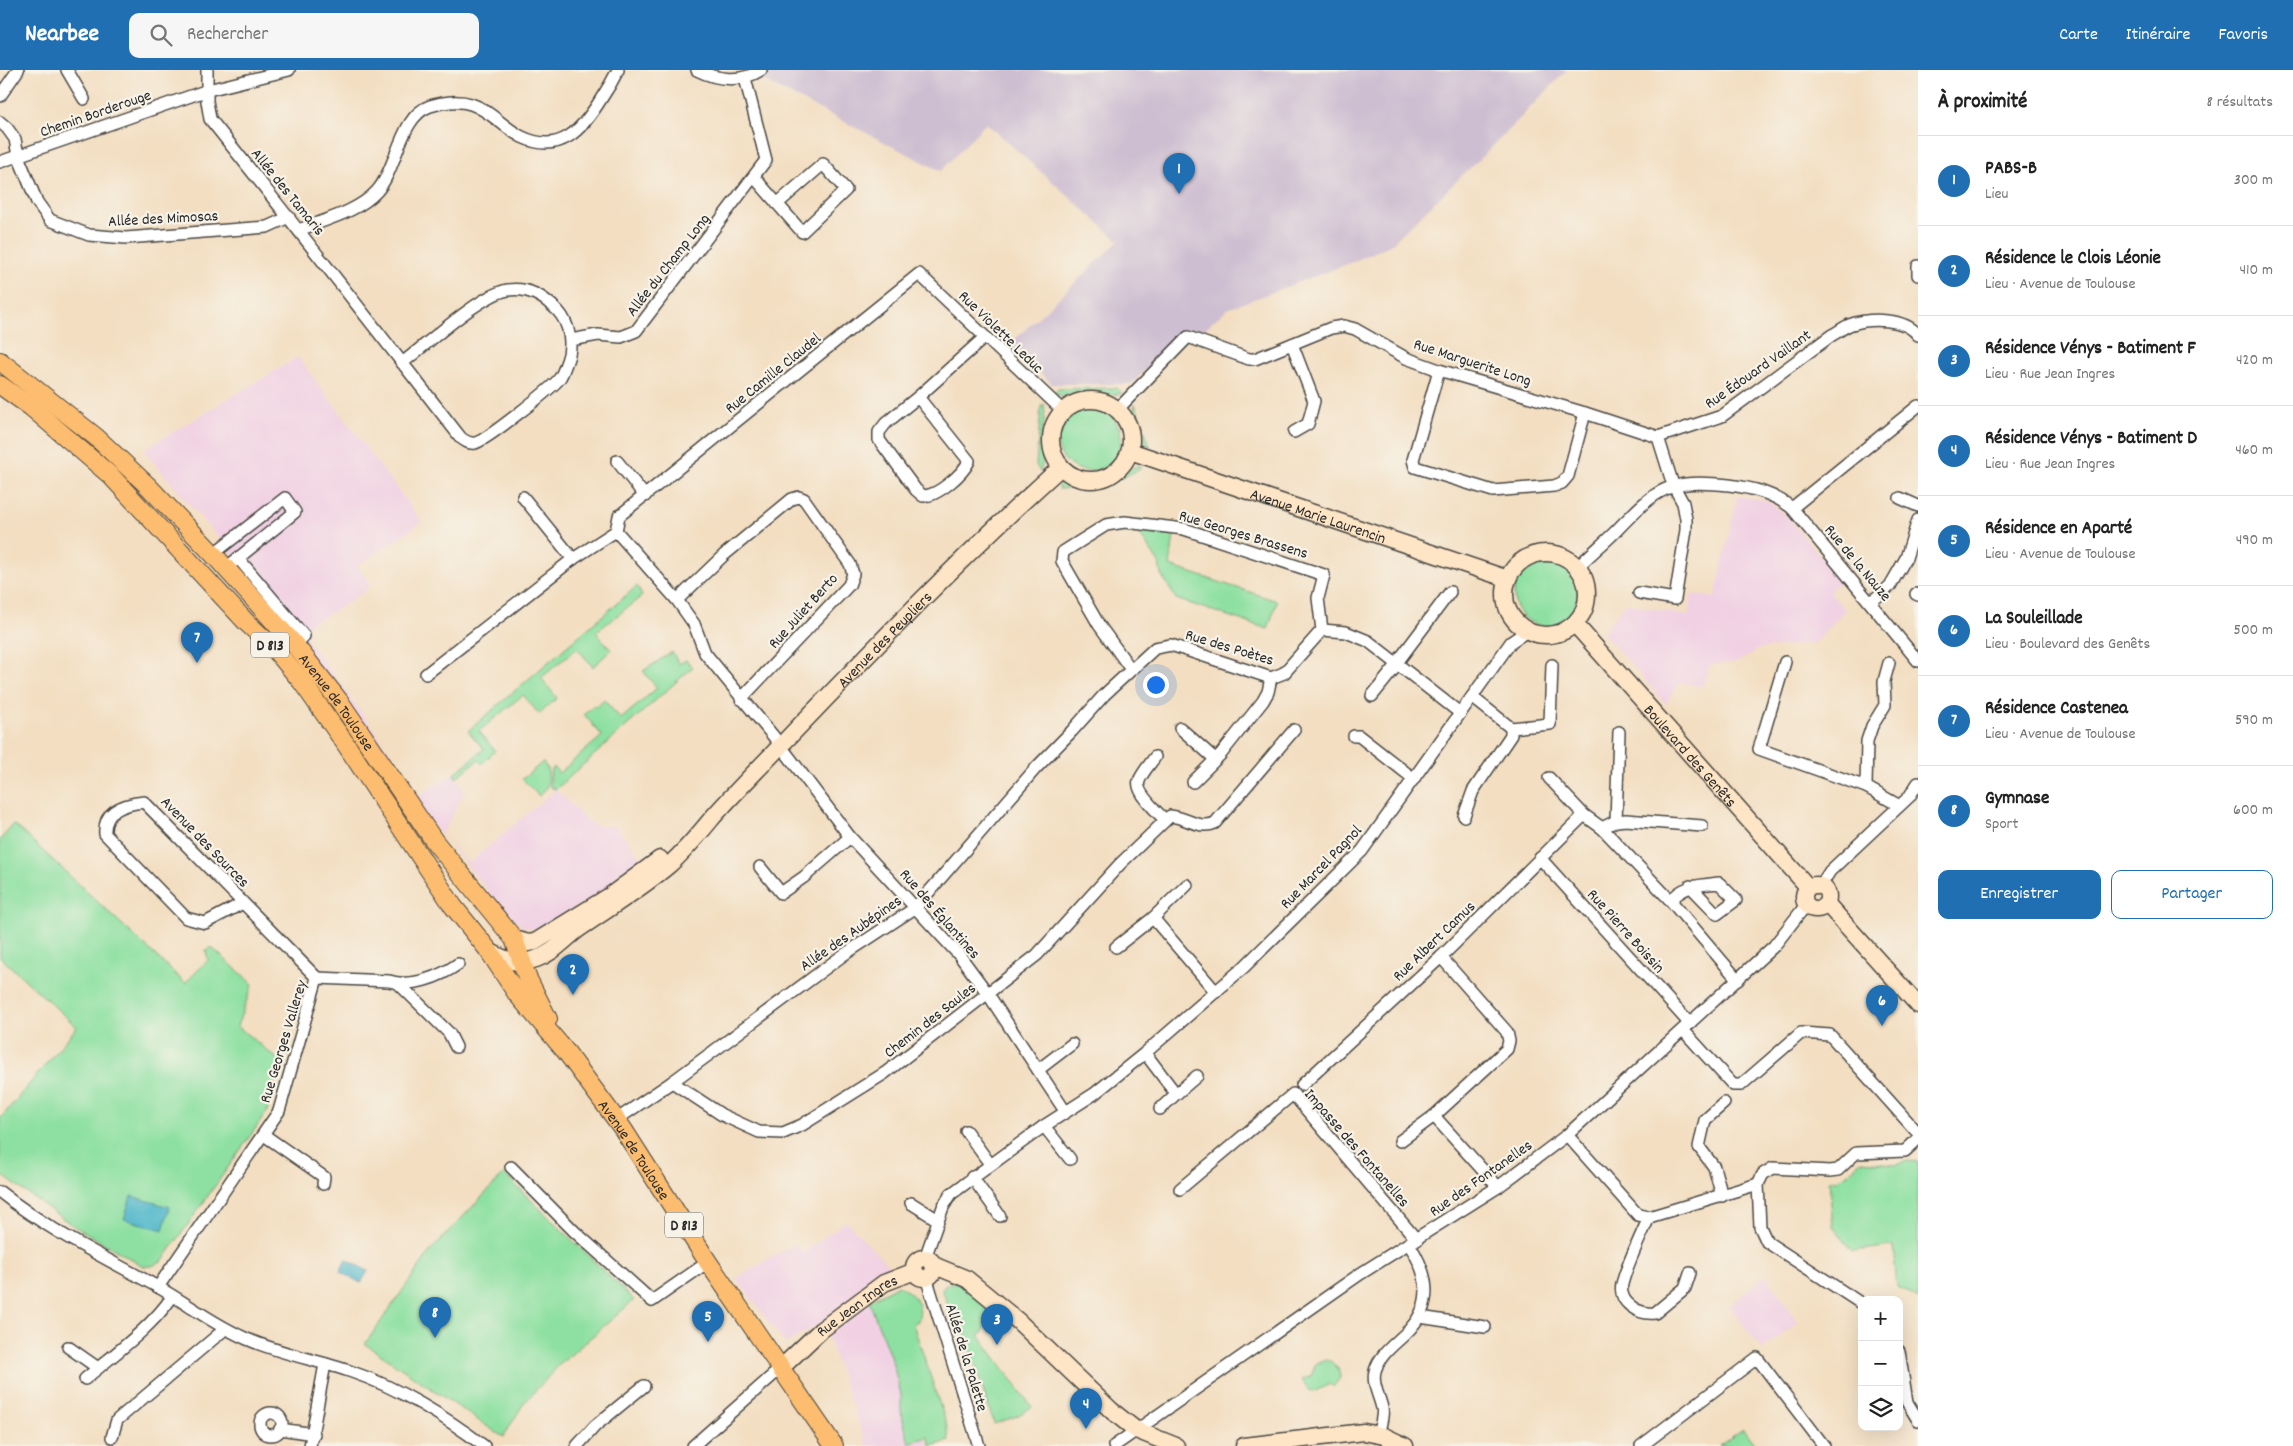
<!DOCTYPE html>
<html lang="fr">
<head>
<meta charset="utf-8">
<style>
  :root { --surface:#fff; --page:#f6f6f6; --text:#222; --muted:#767676; --line:#e0e0e0; --accent:#1f6fb2 }
  body { margin:0; font-family:Dekko,sans-serif; background:var(--page); color:var(--text) }
  .controls { position:absolute; right:15px; bottom:15px; display:grid; overflow:hidden; border-radius:10px; box-shadow:0 5px 20px #0002 }
  .controls button { width:45px; height:45px; display:grid; place-items:center; padding:0; border:0; border-bottom:1px solid var(--line); background:var(--surface); color:var(--text); font:25px sans-serif }
  .you { position:absolute; left:1155px; top:614px; width:18px; height:18px; margin:-12px; border:4px solid #fff; border-radius:50%; background:#1a73e8; box-shadow:0 0 0 8px #1a73e833 }
  .badge { display:grid; place-items:center; width:32px; height:32px; border-radius:50%; background:var(--accent); color:#fff; font-size:16px; font-weight:700 }
  .pin { position:absolute; translate:-50% -41px; filter:drop-shadow(0 1px 2px #0008) }
  .pin::after { content:''; position:absolute; top:26px; width:18px; height:15px; background:inherit; clip-path:polygon(0 0,100% 0,50% 100%) }
  .list { margin:0; padding:0; list-style:none }
  h2 { display:flex; justify-content:space-between; align-items:center; height:65px; margin:0; padding:0 20px; font-size:21px }
  h2 small { font-size:16px; font-weight:400; color:var(--muted) }
  .list li { display:grid; grid-template-columns:32px 1fr auto; gap:15px; align-items:center; box-sizing:border-box; height:90px; padding:0 20px; border-top:1px solid var(--line) }
  .list b { display:block; font-size:19px; white-space:nowrap }
  .list p { margin:0; font-size:16px; white-space:nowrap; color:var(--muted) }
  .list em { font-size:16px; font-style:normal; color:var(--muted) }
  .actions { display:flex; gap:10px; padding:15px 20px }
  .actions a { flex:1; padding:11px 0; border:1px solid var(--accent); border-radius:10px; text-align:center; font-size:18px; color:var(--accent) }
  .actions .main { background:var(--accent); color:#fff }
  .icon { flex:none; width:28px; height:28px; fill:none; stroke:currentColor; stroke-width:2; stroke-linecap:round; stroke-linejoin:round }
  .map { position:relative; flex:none; width:1918px; height:1376px; overflow:hidden }
  header { display:flex; align-items:center; gap:30px; box-sizing:border-box; height:70px; padding:0 25px; background:var(--accent); color:#fff }
  header strong { font-size:24px }
  nav { display:flex; gap:28px; margin-inline-start:auto; font-size:18px }
  .search { width:350px; height:45px; background:var(--page); display:flex; align-items:center; gap:12px; box-sizing:border-box; padding:0 18px; border-radius:10px; color:var(--muted); font-size:19px }
  main { display:flex }
  aside { flex:1; background:var(--surface) }
  .map>svg:first-child { display:block }
</style>
</head>
<body>
<header>
<strong>Nearbee</strong>
<div class="search"><svg class="icon" aria-label="search" viewBox="0 0 24 24"><circle cx="10" cy="10" r="6"/><path d="M15 15l6 6"/></svg>Rechercher</div>
<nav><a>Carte</a><a>Itinéraire</a><a>Favoris</a></nav>
</header>
<main>
<div class="map">
<svg width="1918" height="1376" viewBox="0 0 1918 1376">
  <rect width="100%" height="100%" fill="#f7f3e8"/>
  <filter id="ink" filterUnits="userSpaceOnUse"><feTurbulence type="fractalNoise" baseFrequency=".02" numOctaves="2"/><feDisplacementMap in="SourceGraphic" scale="10" xChannelSelector="R" yChannelSelector="G"/><feConvolveMatrix kernelMatrix="1 2 1 2 8 2 1 2 1" color-interpolation-filters="sRGB"/></filter>
  <filter id="wash" filterUnits="userSpaceOnUse"><feTurbulence type="fractalNoise" baseFrequency=".0096" numOctaves="4" result="noise"/><feDisplacementMap in="SourceGraphic" scale="20" xChannelSelector="R" yChannelSelector="G"/><feGaussianBlur stdDeviation="1.12" result="paint"/><feColorMatrix in="noise" values="0 0 0 0 0 0 0 0 0 0 0 0 0 0 0 0 0 1.4 0 .05"/><feComposite in="paint" operator="in"/></filter>
  <g filter="url(#wash)">
    <rect width="100%" height="100%" fill="#f3dec1"/>
    <!-- built -->
    <g fill="#f1d0e3">
      <polygon points="298,287 422,452 357,496 368,510 370,517 337,540 308,554 307,569 371,655 419,726 453,703 465,721 442,765 469,793 556,719 586,750 597,756 616,756 642,790 626,805 540,860 521,856 493,827 417,735 251,506 143,380"/>
      <polygon points="1737,426 1766,430 1786,445 1841,511 1831,519 1831,523 1845,540 1815,573 1759,579 1738,592 1710,595 1702,617 1680,612 1666,634 1603,563 1625,533 1688,546 1692,524 1715,528"/>
      <polygon points="846,1151 894,1201 870,1220 929,1376 867,1376 822,1252 785,1274 736,1208 795,1174 803,1183"/>
      <polygon points="1766,1205 1798,1253 1762,1280 1729,1236"/>
    </g>
    <!-- industrial -->
    <polygon fill="#cebed1" points="773,0 1567,0 1491,78 1390,175 1353,192 1227,239 1199,264 1189,258 1131,314 1052,314 1010,274 1119,171 986,53 941,101 760,9"/>
    <!-- green -->
    <g fill="#8de0a1" stroke="#5c8666">
      <path d="M 1117,318 L 1122,323 C 1112,327 1103,323 1094,322 C 1080,320 1068,329 1054,324 L 1058,319 Z"/>
      <path d="M 1044,334 C 1046,346 1043,355 1042,366 C 1042,379 1046,389 1040,402 L 1036,395 L 1041,336 Z"/>
      <path d="M 1135,334 L 1149,373 L 1149,377 C 1136,366 1129,350 1135,334 Z"/>
      <circle cx="1089" cy="369" r="32"/>
      <path d="M 1142,395 L 1140,399 L 1103,417 L 1059,419 L 1059,413 C 1074,410 1088,421 1103,415 C 1117,410 1126,396 1142,395 Z"/>
      <polygon points="1137,460 1174,465 1170,496 1277,531 1268,559 1176,529 1161,504 1159,493"/>
      <circle cx="1546" cy="524" r="32"/>
      <polygon points="637,516 642,526 596,562 611,580 593,597 577,578 541,608 557,628 539,644 523,625 479,661 495,681 482,694 478,690 456,708 454,704 484,679 468,661"/>
      <polygon points="672,582 679,594 686,590 693,597 556,719 550,717 551,699 554,697 559,703 602,666 584,644 594,635 597,637 604,630 621,649 657,618 643,601"/>
      <path d="M 543,692 C 552,704 550,717 539,726 L 522,709 Z"/>
      <polygon points="14,754 185,913 208,890 206,881 211,877 253,914 237,956 280,991 267,1042 163,1190 152,1196 143,1196 69,1153 0,1104 0,1049 77,957 0,887 0,770"/>
      <path d="M 1860,1091 L 1895,1094 L 1908,1091 L 1918,1092 L 1918,1229 L 1897,1217 L 1893,1176 L 1853,1181 L 1833,1157 L 1829,1110 C 1843,1111 1851,1101 1860,1091 Z"/>
      <polygon points="504,1104 634,1230 559,1295 524,1333 503,1367 365,1274 431,1180"/>
      <polygon points="956,1211 993,1235 983,1262 979,1265 1032,1337 1017,1346 994,1354 958,1241 951,1243 942,1220 946,1215"/>
      <path d="M 898,1215 C 913,1225 924,1231 918,1251 L 913,1254 L 946,1353 L 949,1371 L 931,1376 L 928,1367 L 909,1373 L 901,1342 L 901,1324 L 892,1291 L 869,1231 Z"/>
      <polygon points="1326,1290 1332,1292 1339,1300 1340,1308 1333,1317 1330,1314 1313,1322 1308,1319 1302,1310 1311,1306 1316,1294"/>
      <polygon points="1743,1359 1756,1376 1719,1376"/>
    </g>
    <!-- water -->
    <g fill="#4cb6c9" stroke="#3c707a">
      <polygon points="131,1126 170,1137 163,1160 124,1149"/>
      <polygon points="346,1189 368,1201 361,1213 340,1202"/>
    </g>
  </g>
  <g filter="url(#ink)">
    <g fill="none" stroke-linecap="round" stroke-linejoin="round">
      <defs>
        <g id="street">
          <polyline points="67,0 84,29"/>
          <path d="M 207,0 L 207,31 L 210,49 C 295,155 378,262 461,368 C 465,371 469,374 475,373 C 484,372 552,318 559,309 C 563,304 565,296 567,291 C 573,276 570,254 558,241 C 544,227 529,217 508,220 C 481,224 426,275 402,293"/>
          <path d="M 697,0 C 717,10 741,13 761,0"/>
          <polyline points="0,26 18,0"/>
          <polyline points="0,52 7,58 15,69 18,86 37,132 50,150 89,165 126,168 267,157 289,147"/>
          <polyline points="0,92 208,20 289,0"/>
          <polyline points="754,107 802,162 846,120 823,94 777,134"/>
          <path d="M 299,160 C 324,150 358,142 377,121 C 397,99 400,46 430,36 C 442,32 459,30 471,34 C 490,40 504,58 522,67 C 560,85 582,60 601,29 C 607,20 613,10 618,0"/>
          <polyline points="1918,196 1918,205"/>
          <polyline points="571,270 598,265 621,267 636,261 766,90 745,8"/>
          <polyline points="1292,274 1314,331 1308,354 1294,362"/>
          <polyline points="1439,300 1413,390 1415,397 1493,421 1554,416 1562,413 1568,406 1585,343"/>
          <path d="M 918,327 L 969,391 C 963,404 938,426 923,426 L 916,420 L 879,370 L 879,362 L 886,353 L 918,327 L 985,267"/>
          <polyline points="1117,340 1188,267 1249,289 1255,289 1331,258 1344,256 1355,259 1406,288 1439,300 1585,343 1658,367"/>
          <path d="M 1658,367 L 1722,346 L 1832,265 C 1838,262 1845,256 1852,254 C 1871,248 1905,248 1918,265"/>
          <polyline points="617,391 645,426"/>
          <polyline points="523,427 573,489"/>
          <polyline points="1900,428 1918,436"/>
          <polyline points="1792,438 1918,591"/>
          <polyline points="616,461 677,530 694,554 705,583 774,667 850,767 960,886 988,924 1065,1041"/>
          <polyline points="213,484 285,428 295,442 226,498"/>
          <polyline points="238,488 304,566 295,575"/>
          <path d="M 1578,497 C 1589,485 1602,475 1614,463 C 1656,420 1665,408 1729,415 C 1753,418 1773,423 1792,438 L 1918,336"/>
          <polyline points="1639,523 1675,529 1686,460 1686,449 1683,433 1673,415 1658,367"/>
          <polyline points="1916,524 1918,525"/>
          <polyline points="677,530 724,485 792,429 799,427 804,429 850,494 853,504 849,515 741,629"/>
          <polyline points="1871,532 1890,516 1906,488 1918,450"/>
          <polyline points="1785,592 1759,679 1866,717 1898,735"/>
          <polyline points="1396,594 1450,522"/>
          <polyline points="1130,598 1099,555 1062,491 1063,482 1106,455 1125,452 1184,459 1324,505 1318,528 1322,560"/>
          <polyline points="426,604 573,489 616,461 619,446 919,204 1063,341"/>
          <polyline points="1372,626 1397,595"/>
          <polyline points="1180,658 1215,689"/>
          <polyline points="1511,658 1550,654 1552,595"/>
          <polyline points="1354,666 1359,666 1414,709"/>
          <path d="M 1155,687 C 1150,694 1142,703 1139,711 C 1135,721 1158,743 1165,750"/>
          <polyline points="1549,708 1584,745"/>
          <polyline points="1193,712 1221,684 1263,631 1268,622 1271,608"/>
          <polyline points="1866,717 1867,671 1872,656 1885,635 1884,611 1889,593"/>
          <polyline points="1464,746 1473,721 1511,665 1511,658 1472,627"/>
          <polyline points="1616,751 1619,662"/>
          <polyline points="1602,758 1616,751 1626,750 1702,756"/>
          <polyline points="1540,788 1690,954"/>
          <polyline points="760,797 781,823 804,807 850,767"/>
          <polyline points="1821,815 1830,801 1909,727 1918,713"/>
          <path d="M 1671,831 C 1682,815 1701,815 1719,813 L 1736,830 L 1717,844 L 1690,816"/>
          <path d="M 243,833 L 205,853 L 186,848 L 105,764 C 103,740 124,734 144,732 L 317,908"/>
          <polyline points="1153,848 1216,922"/>
          <polyline points="1116,877 1153,848 1187,815"/>
          <polyline points="1441,887 1507,962 1509,971 1507,979 1434,1046 1498,1117"/>
          <path d="M 317,908 L 389,911 C 411,918 440,907 458,894"/>
          <polyline points="399,914 449,963 456,977"/>
          <polyline points="1683,960 1733,1015 1741,1015 1801,963 1830,965 1918,1063"/>
          <polyline points="1145,983 1176,1024 1160,1039"/>
          <polyline points="1038,1000 1072,974"/>
          <path d="M 672,1012 L 722,1045 L 759,1062 L 783,1063 L 802,1055 L 885,1003 L 1037,885 L 1120,794 L 1170,746 C 1186,747 1199,760 1215,753 L 1294,660"/>
          <polyline points="1302,1015 1441,887 1584,745 1602,758 1671,831 1738,910"/>
          <polyline points="1176,1024 1197,1006"/>
          <polyline points="616,1050 672,1012 842,886 915,838 1036,698 1072,661 1104,625 1155,578 1171,575 1271,608 1284,603 1322,560 1346,562 1368,571 1460,643"/>
          <polyline points="1044,1056 1070,1089"/>
          <polyline points="966,1061 990,1094"/>
          <polyline points="264,1065 324,1107 323,1114"/>
          <polyline points="1567,1065 1638,1145 1649,1147 1758,1114 1763,1104 1773,1098 1830,1101 1838,1100 1856,1083 1905,1081 1918,1069"/>
          <polyline points="1400,1071 1434,1046"/>
          <polyline points="511,1097 574,1161 652,1231 708,1192"/>
          <polyline points="972,1107 1000,1146"/>
          <polyline points="1758,1114 1760,1157 1767,1172 1862,1234"/>
          <polyline points="1180,1119 1293,1024 1417,1170"/>
          <path d="M 0,1122 C 48,1160 102,1186 156,1216 C 187,1233 214,1255 247,1269 C 281,1284 318,1290 352,1302 C 397,1317 446,1347 484,1376"/>
          <polyline points="1722,1126 1714,1097 1699,1077 1705,1050 1724,1033"/>
          <polyline points="911,1133 938,1150"/>
          <path d="M 1649,1147 C 1640,1169 1628,1191 1622,1214 C 1618,1233 1639,1245 1655,1243 L 1685,1218 L 1690,1203"/>
          <polyline points="925,1188 943,1137 951,1124 1044,1056 1094,1024 1145,983 1244,897 1362,781 1511,572 1527,561"/>
          <polyline points="926,1207 979,1376"/>
          <polyline points="158,1217 279,1041 317,908"/>
          <polyline points="1420,1247 1485,1257"/>
          <polyline points="68,1277 98,1298"/>
          <polyline points="1899,1281 1907,1332 1918,1350"/>
          <path d="M 85,1309 C 114,1284 150,1259 172,1227"/>
          <circle cx="271" cy="1354" r="11"/>
          <polyline points="280,1359 314,1364"/>
          <path d="M 1378,1364 C 1380,1357 1384,1345 1382,1338 C 1379,1325 1372,1314 1375,1301 C 1380,1284 1394,1275 1406,1263 C 1435,1235 1429,1205 1409,1174"/>
          <polyline points="112,1367 117,1350 225,1259"/>
          <polyline points="310,1376 325,1294"/>
          <polyline points="577,1376 595,1356 644,1316"/>
          <polyline points="693,1376 781,1298"/>
          <polyline points="1114,1376 1360,1204 1498,1117 1567,1065 1774,876 1806,835"/>
          <polyline points="1641,1376 1757,1288 1824,1376"/>
        </g>
        <g id="secondary">
          <circle cx="1091" cy="370" r="40"/>
          <path id="s1" d="M 1130,381 L 1508,509"/>
          <circle cx="1546" cy="524" r="41"/>
          <path id="s2" d="M 1575,554 L 1808,817"/>
          <circle cx="1816" cy="827" r="12"/>
          <polyline points="1827,834 1918,935"/>
          <polyline points="514,869 528,873 535,872 611,825 660,789"/>
          <path id="s3" d="M 489,881 C 505,890 518,896 536,889 C 555,883 567,866 583,856 C 612,836 642,818 669,795 C 686,780 699,764 713,747 C 737,720 763,694 788,668 C 877,575 966,482 1061,397"/>
          <circle cx="924" cy="1198" r="10"/>
          <polyline points="933,1195 967,1209 1018,1251 1112,1341 1136,1360 1176,1376"/>
          <path id="s4" d="M 781,1298 L 821,1260 L 884,1213 L 915,1201"/>
          <polyline points="1244,1376 1364,1362 1384,1366 1405,1376"/>
        </g>
        <g id="primary">
          <path id="s5" d="M 0,291 L 96,367 L 147,415 L 213,484 L 295,575 L 340,632 L 435,772 L 514,869 L 527,907 L 548,949"/>
          <path id="s6" d="M 0,315 L 31,337 L 111,406 L 247,553 L 273,577 L 302,612 L 345,673 L 453,836 L 489,881 L 517,924 L 567,983 L 623,1059 L 708,1192 L 834,1376"/>
        </g>
      </defs>
      <!-- street casing -->
      <use href="#street" stroke="#494642" stroke-width="14"/>
      <!-- secondary casing -->
      <use href="#secondary" stroke="#494642" stroke-width="19"/>
      <!-- primary casing -->
      <use href="#primary" stroke="#494642" stroke-width="20"/>
      <!-- street -->
      <use href="#street" stroke="#fff" stroke-width="11"/>
      <!-- secondary -->
      <use href="#secondary" stroke="#fee5c5" stroke-width="16"/>
      <!-- primary -->
      <use href="#primary" stroke="#fcbd6f" stroke-width="18"/>
    </g>
  </g>
  <g text-anchor="middle" stroke-width="4.5" stroke-linejoin="round" paint-order="stroke">
    <!-- shield labels -->
    <g fill="#f7f3e8" stroke="#686764" stroke-width="1">
      <rect x="251" y="562.5" width="38" height="25" rx="4"/>
      <rect x="665" y="1142.5" width="38" height="25" rx="4"/>
    </g>
    <g font-size="15" font-weight="bold" fill="#2b2b2b">
      <text x="270" y="580">D 813</text>
      <text x="684" y="1160">D 813</text>
    </g>
    <!-- street labels -->
    <g font-size="16" fill="#2b2b2b" stroke="#f7f3e8">
      <text transform="translate(95 42) rotate(-19)" y="6">Chemin Borderouge</text>
      <text transform="translate(289 121) rotate(51)" y="6">Allée des Tamaris</text>
      <text transform="translate(163 147) rotate(-3)" y="6">Allée des Mimosas</text>
      <text transform="translate(667 194) rotate(-52)" y="6">Allée du Champ Long</text>
      <text transform="translate(1002 261) rotate(44)" y="6">Rue Violette Leduc</text>
      <text transform="translate(1473 291) rotate(18)" y="6">Rue Marguerite Long</text>
      <text transform="translate(1757 298) rotate(-35)" y="6">Rue Édouard Vaillant</text>
      <text transform="translate(772 302) rotate(-39)" y="6">Rue Camille Claudel</text>
      <text dy="6" stroke="none"><textPath href="#s1" startOffset="199">Avenue Marie Laurencin</textPath></text>
      <text transform="translate(1244 463) rotate(17)" y="6">Rue Georges Brassens</text>
      <text transform="translate(1859 492) rotate(50)" y="6">Rue de la Nauze</text>
      <text transform="translate(802 540) rotate(-48)" y="6">Rue Juliet Berto</text>
      <text dy="6" stroke="none"><textPath href="#s3" startOffset="525">Avenue des Peupliers</textPath></text>
      <text transform="translate(1230 576) rotate(17)" y="6">Rue des Poètes</text>
      <text dy="6" stroke="none"><textPath href="#s5" startOffset="481">Avenue de Toulouse</textPath></text>
      <text dy="6" stroke="none"><textPath href="#s2" startOffset="175">Boulevard des Genêts</textPath></text>
      <text transform="translate(206 771) rotate(46)" y="6">Avenue des Sources</text>
      <text transform="translate(1320 796) rotate(-46)" y="6">Rue Marcel Pagnol</text>
      <text transform="translate(941 843) rotate(49)" y="6">Rue des Églantines</text>
      <text transform="translate(1627 860) rotate(48)" y="6">Rue Pierre Boissin</text>
      <text transform="translate(850 862) rotate(-35)" y="6">Allée des Aubépines</text>
      <text transform="translate(1433 870) rotate(-44)" y="6">Rue Albert Camus</text>
      <text transform="translate(929 949) rotate(-38)" y="6">Chemin des Saules</text>
      <text transform="translate(282 971) rotate(-73)" y="6">Rue Georges Vallerey</text>
      <text transform="translate(1358 1077) rotate(49)" y="6">Impasse des Fontanelles</text>
      <text dy="6" stroke="none"><textPath href="#s6" startOffset="999">Avenue de Toulouse</textPath></text>
      <text transform="translate(1480 1107) rotate(-35)" y="6">Rue des Fontanelles</text>
      <text dy="6" stroke="none"><textPath href="#s4" startOffset="99">Rue Jean Ingres</textPath></text>
      <text transform="translate(968 1287) rotate(73)" y="6">Allée de la Palette</text>
    </g>
  </g>
</svg>
<div class="controls">
<button>+</button>
<button>−</button>
<button><svg class="icon" aria-label="layers" viewBox="0 0 24 24"><path d="M12 4l9 5-9 5-9-5zM3 14l9 5 9-5"/></svg></button>
</div>
<div class="you"></div>
<div class="pin badge" style="left:1179px;top:124px">1</div>
<div class="pin badge" style="left:573px;top:925px">2</div>
<div class="pin badge" style="left:997px;top:1275px">3</div>
<div class="pin badge" style="left:1086px;top:1359px">4</div>
<div class="pin badge" style="left:708px;top:1272px">5</div>
<div class="pin badge" style="left:1882px;top:956px">6</div>
<div class="pin badge" style="left:197px;top:593px">7</div>
<div class="pin badge" style="left:435px;top:1268px">8</div>
</div>
<aside>
<h2>À proximité<small>8 résultats</small></h2>
<ul class="list">
<li><span class="badge">1</span><div><b>PABS-B</b><p>Lieu</p></div><em>300 m</em></li>
<li><span class="badge">2</span><div><b>Résidence le Clois Léonie</b><p>Lieu · Avenue de Toulouse</p></div><em>410 m</em></li>
<li><span class="badge">3</span><div><b>Résidence Vénys - Batiment F</b><p>Lieu · Rue Jean Ingres</p></div><em>420 m</em></li>
<li><span class="badge">4</span><div><b>Résidence Vénys - Batiment D</b><p>Lieu · Rue Jean Ingres</p></div><em>460 m</em></li>
<li><span class="badge">5</span><div><b>Résidence en Aparté</b><p>Lieu · Avenue de Toulouse</p></div><em>490 m</em></li>
<li><span class="badge">6</span><div><b>La Souleillade</b><p>Lieu · Boulevard des Genêts</p></div><em>500 m</em></li>
<li><span class="badge">7</span><div><b>Résidence Castenea</b><p>Lieu · Avenue de Toulouse</p></div><em>590 m</em></li>
<li><span class="badge">8</span><div><b>Gymnase</b><p>Sport</p></div><em>600 m</em></li>
</ul>
<div class="actions"><a class="main">Enregistrer</a><a>Partager</a></div>
</aside>
</main>
</body>
</html>
